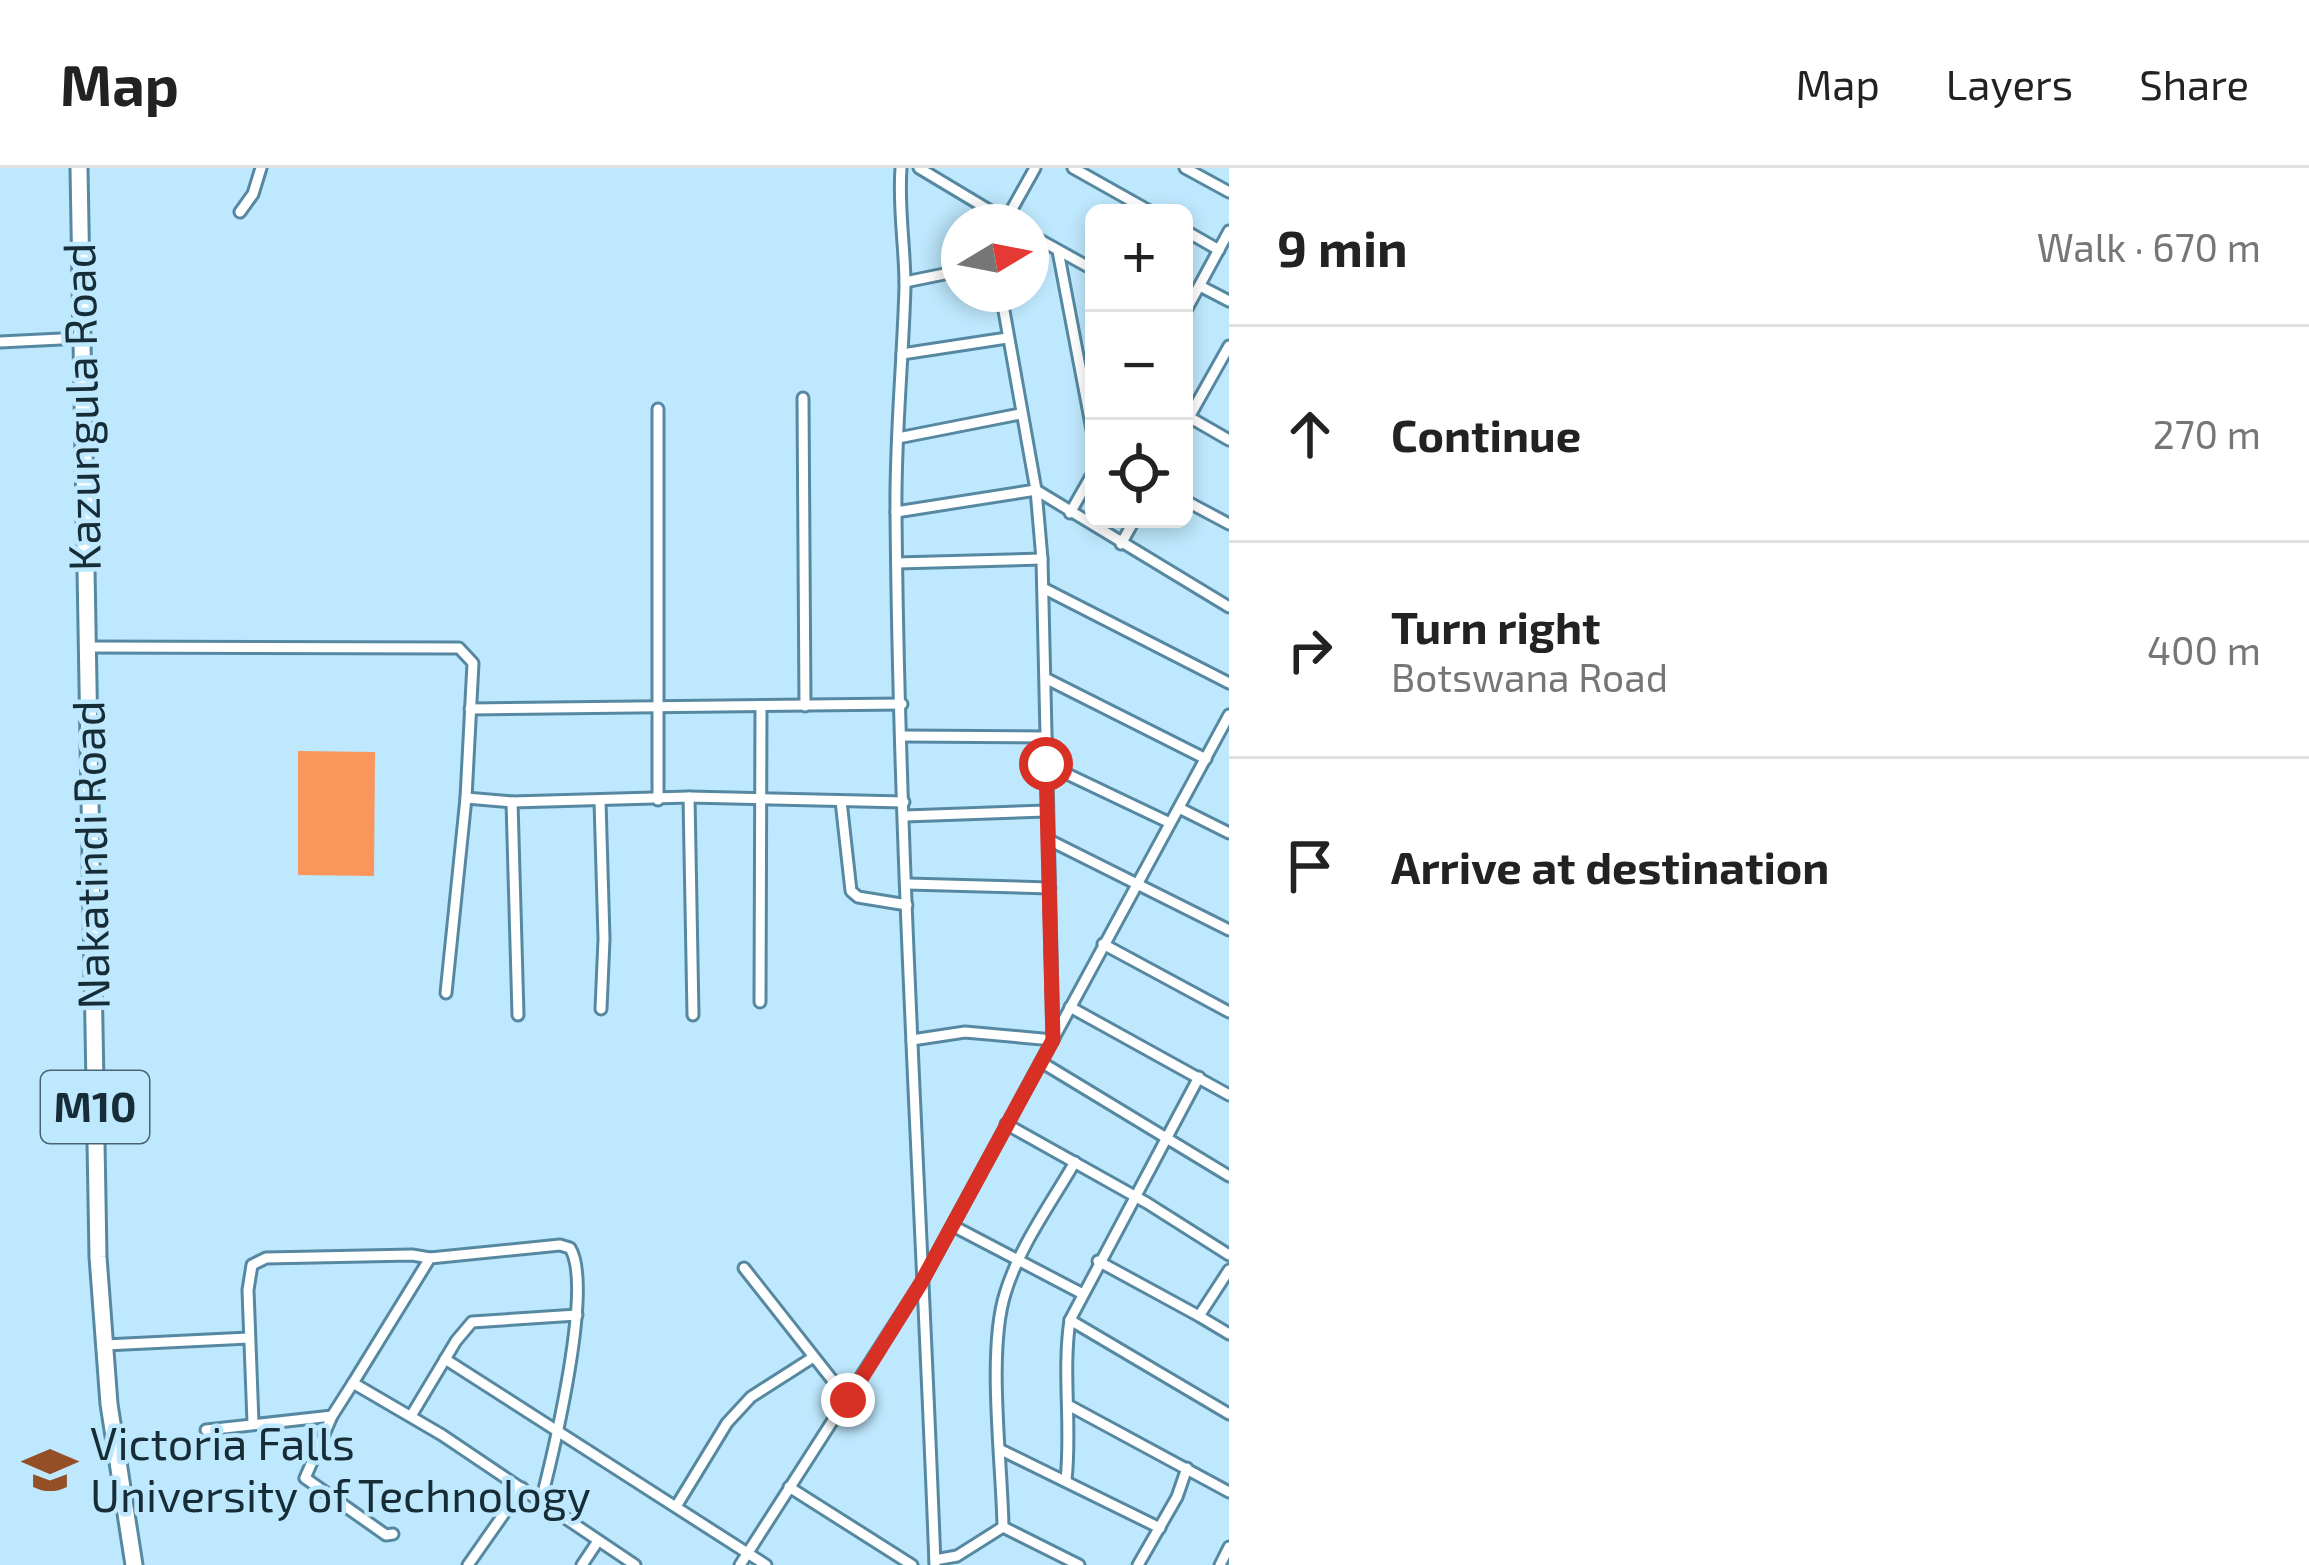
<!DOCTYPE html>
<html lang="en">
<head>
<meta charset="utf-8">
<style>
  :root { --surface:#fff; --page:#f6f6f6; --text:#222; --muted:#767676; --line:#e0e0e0 }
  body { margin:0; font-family:"Exo 2",sans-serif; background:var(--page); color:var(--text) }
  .controls { position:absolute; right:36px; top:36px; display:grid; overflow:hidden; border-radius:18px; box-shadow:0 6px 18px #0003 }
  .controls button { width:108px; height:108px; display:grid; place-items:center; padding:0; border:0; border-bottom:3px solid var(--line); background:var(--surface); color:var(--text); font:60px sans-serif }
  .compass { position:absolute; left:941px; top:36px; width:108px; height:108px; border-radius:50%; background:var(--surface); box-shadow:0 6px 18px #0003; rotate:80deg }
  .stop { position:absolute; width:36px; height:36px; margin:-27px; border:9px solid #d93025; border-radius:50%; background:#fff }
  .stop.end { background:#d93025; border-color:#fff; box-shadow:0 3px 12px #0008 }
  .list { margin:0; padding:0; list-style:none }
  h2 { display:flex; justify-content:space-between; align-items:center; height:156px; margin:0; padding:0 48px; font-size:51px }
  h2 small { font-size:39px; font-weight:400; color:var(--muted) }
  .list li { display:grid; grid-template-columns:78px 1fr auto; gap:36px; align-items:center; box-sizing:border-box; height:216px; padding:0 48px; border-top:3px solid var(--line) }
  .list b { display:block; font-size:45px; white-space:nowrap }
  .list p { margin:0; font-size:39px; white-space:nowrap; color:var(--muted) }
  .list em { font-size:39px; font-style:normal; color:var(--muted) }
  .icon { flex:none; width:66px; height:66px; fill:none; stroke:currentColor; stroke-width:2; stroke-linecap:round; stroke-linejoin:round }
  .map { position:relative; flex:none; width:1229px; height:1397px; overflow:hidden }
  header { display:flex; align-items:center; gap:72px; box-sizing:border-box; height:168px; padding:0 60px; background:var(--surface); border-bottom:3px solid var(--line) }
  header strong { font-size:57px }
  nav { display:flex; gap:66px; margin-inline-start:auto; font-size:42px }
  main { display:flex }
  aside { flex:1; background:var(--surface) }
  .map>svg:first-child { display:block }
</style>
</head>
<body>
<header>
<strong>Map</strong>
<nav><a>Map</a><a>Layers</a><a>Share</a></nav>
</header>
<main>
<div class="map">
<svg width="1229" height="1397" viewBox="0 0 1229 1397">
  <rect width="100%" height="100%" fill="#bee8fd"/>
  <!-- green -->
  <polygon fill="#fa955c" points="298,583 375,584 374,708 298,707"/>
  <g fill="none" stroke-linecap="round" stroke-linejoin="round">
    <defs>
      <g id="minor">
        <path d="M 901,0 C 898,41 905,78 905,118 C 903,193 895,269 896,344 C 899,696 922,1046 935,1397"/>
        <polyline points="919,0 1009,54"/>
        <polyline points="1073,0 1153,45"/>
        <polyline points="1185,0 1229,24"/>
        <polyline points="240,44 253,26 261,0"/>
        <polyline points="1006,52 1035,0"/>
        <polyline points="1184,62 1219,82"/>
        <polyline points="1031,67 1094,102"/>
        <polyline points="1058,83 1094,272"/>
        <polyline points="905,114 959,103"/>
        <polyline points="1200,118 1229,133"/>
        <polyline points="1184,146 1229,63"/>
        <polyline points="0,174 81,170"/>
        <polyline points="902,186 1007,170"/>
        <polyline points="803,230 805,538"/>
        <polyline points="1189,249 1229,272"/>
        <polyline points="1184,258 1229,178"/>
        <polyline points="898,270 1020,246"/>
        <polyline points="1184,332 1229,356"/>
        <polyline points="896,344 1036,322 1229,439"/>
        <polyline points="1070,345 1094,303"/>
        <polyline points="1121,376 1135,351"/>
        <polyline points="897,395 1042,391"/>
        <polyline points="1043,420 1229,515"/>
        <polyline points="87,479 459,480 473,495 466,630 446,825"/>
        <polyline points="1047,511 1206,591"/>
        <polyline points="470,541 902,536"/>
        <polyline points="902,568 1046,569"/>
        <polyline points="1046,596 1170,655"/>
        <polyline points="689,629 693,847"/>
        <polyline points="466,630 512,634 689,629 904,634"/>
        <polyline points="658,632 658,241"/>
        <polyline points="600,633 604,771 601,841"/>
        <polyline points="841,633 851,723 858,729 907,737"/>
        <polyline points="512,634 518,847"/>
        <polyline points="1179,640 1229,665"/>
        <polyline points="905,648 1046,643"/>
        <polyline points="1049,672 1229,762"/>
        <polyline points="908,716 1050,720"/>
        <polyline points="1103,776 1229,844"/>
        <polyline points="760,834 761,538"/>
        <polyline points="1070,839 1229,927"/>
        <polyline points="912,872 965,864 1053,872 1042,391 1036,322 1001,126"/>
        <polyline points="1041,894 1229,1008"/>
        <polyline points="1006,956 1147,1035 1229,1087"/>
        <path d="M 1075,994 C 1050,1037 1019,1079 1005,1126 C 987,1184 1002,1295 1003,1359 L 1079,1397"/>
        <polyline points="953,1058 1081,1125"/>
        <polyline points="1098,1093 1199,1148"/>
        <polyline points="744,1100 848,1232"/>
        <polyline points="1229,1102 1199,1148 1229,1166"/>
        <polyline points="1070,1152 1229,1246"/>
        <polyline points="105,1177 249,1170"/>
        <polyline points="445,1191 766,1397"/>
        <path d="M 353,1215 L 430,1090 L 560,1077 L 570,1080 C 594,1118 553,1286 541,1333"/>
        <polyline points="1068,1237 1229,1324"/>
        <polyline points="411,1248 456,1173 472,1154 577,1147"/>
        <polyline points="253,1255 248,1122 252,1097 266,1090 412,1087 430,1090"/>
        <polyline points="206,1262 332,1248"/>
        <polyline points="1001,1282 1160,1360"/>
        <path d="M 1066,1312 C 1072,1258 1062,1205 1070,1152 L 1199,909"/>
        <polyline points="789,1319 912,1397"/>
        <polyline points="677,1337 727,1255 751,1229 812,1190"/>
        <polyline points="393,1366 386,1367 305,1310 332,1248 353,1215 442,1267 635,1397"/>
        <polyline points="935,1392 957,1388 1003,1359"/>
        <polyline points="468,1397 522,1320"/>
        <polyline points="582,1397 598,1373"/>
        <polyline points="740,1397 921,1115 1229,547"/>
        <polyline points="1138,1397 1177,1329 1187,1300"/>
        <polyline points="1220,1397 1229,1379"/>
      </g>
      <polyline id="highway" points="79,0 98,1089 109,1236 134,1397"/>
    </defs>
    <!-- minor casing -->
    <use href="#minor" stroke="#5689a1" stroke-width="15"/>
    <!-- highway casing -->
    <use href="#highway" stroke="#5689a1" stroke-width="21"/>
    <!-- minor -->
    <use href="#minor" stroke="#fff" stroke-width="9"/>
    <!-- highway -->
    <use href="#highway" stroke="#fff" stroke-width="15"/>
  </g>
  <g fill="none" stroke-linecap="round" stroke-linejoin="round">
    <!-- route -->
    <polyline stroke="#d93025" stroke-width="15" points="848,1232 921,1115 1053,872 1046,596"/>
  </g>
  <!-- icons -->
  <defs>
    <symbol id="university-bare" viewBox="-9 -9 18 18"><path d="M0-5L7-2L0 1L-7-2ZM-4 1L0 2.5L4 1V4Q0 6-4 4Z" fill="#954f26" stroke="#bee8fd" stroke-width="2.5" paint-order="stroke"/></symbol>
  </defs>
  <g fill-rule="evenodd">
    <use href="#university-bare" x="12" y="1264" width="76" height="76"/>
  </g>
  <g text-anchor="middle" stroke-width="9" stroke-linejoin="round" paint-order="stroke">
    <!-- shield labels -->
    <rect fill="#bee8fd" stroke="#486472" stroke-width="3" x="41" y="903" width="108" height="72" rx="9"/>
    <g font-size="42" font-weight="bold" fill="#162c36">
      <text x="95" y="954">M10</text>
    </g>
    <!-- street labels -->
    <g font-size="45" fill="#162c36" stroke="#bee8fd">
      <text transform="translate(82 239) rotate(-91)" y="16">Kazungula Road</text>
      <text transform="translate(91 687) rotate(-91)" y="16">Nakatindi Road</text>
    </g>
    <!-- poi labels -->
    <g font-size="45" fill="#162c36" stroke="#bee8fd" text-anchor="start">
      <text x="90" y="1292">Victoria Falls<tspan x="90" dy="52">University of Technology</tspan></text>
    </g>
  </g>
</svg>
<div class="controls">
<button>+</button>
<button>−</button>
<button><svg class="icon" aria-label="locate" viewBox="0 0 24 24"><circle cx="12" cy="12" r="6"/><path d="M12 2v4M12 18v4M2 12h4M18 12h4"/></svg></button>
</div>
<svg class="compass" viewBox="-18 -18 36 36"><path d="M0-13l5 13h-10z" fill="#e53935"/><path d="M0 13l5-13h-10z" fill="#767676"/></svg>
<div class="stop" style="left:1046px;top:596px"></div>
<div class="stop end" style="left:848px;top:1232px"></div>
</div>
<aside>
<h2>9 min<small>Walk · 670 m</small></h2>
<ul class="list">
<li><svg class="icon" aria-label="ahead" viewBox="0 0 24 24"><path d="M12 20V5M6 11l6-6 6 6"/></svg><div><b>Continue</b></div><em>270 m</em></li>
<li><svg class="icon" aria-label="right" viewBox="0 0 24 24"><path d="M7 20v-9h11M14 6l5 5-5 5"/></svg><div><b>Turn right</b><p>Botswana Road</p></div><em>400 m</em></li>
<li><svg class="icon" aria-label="arrive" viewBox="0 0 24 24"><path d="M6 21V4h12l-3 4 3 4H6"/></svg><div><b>Arrive at destination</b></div></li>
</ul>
</aside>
</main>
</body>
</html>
